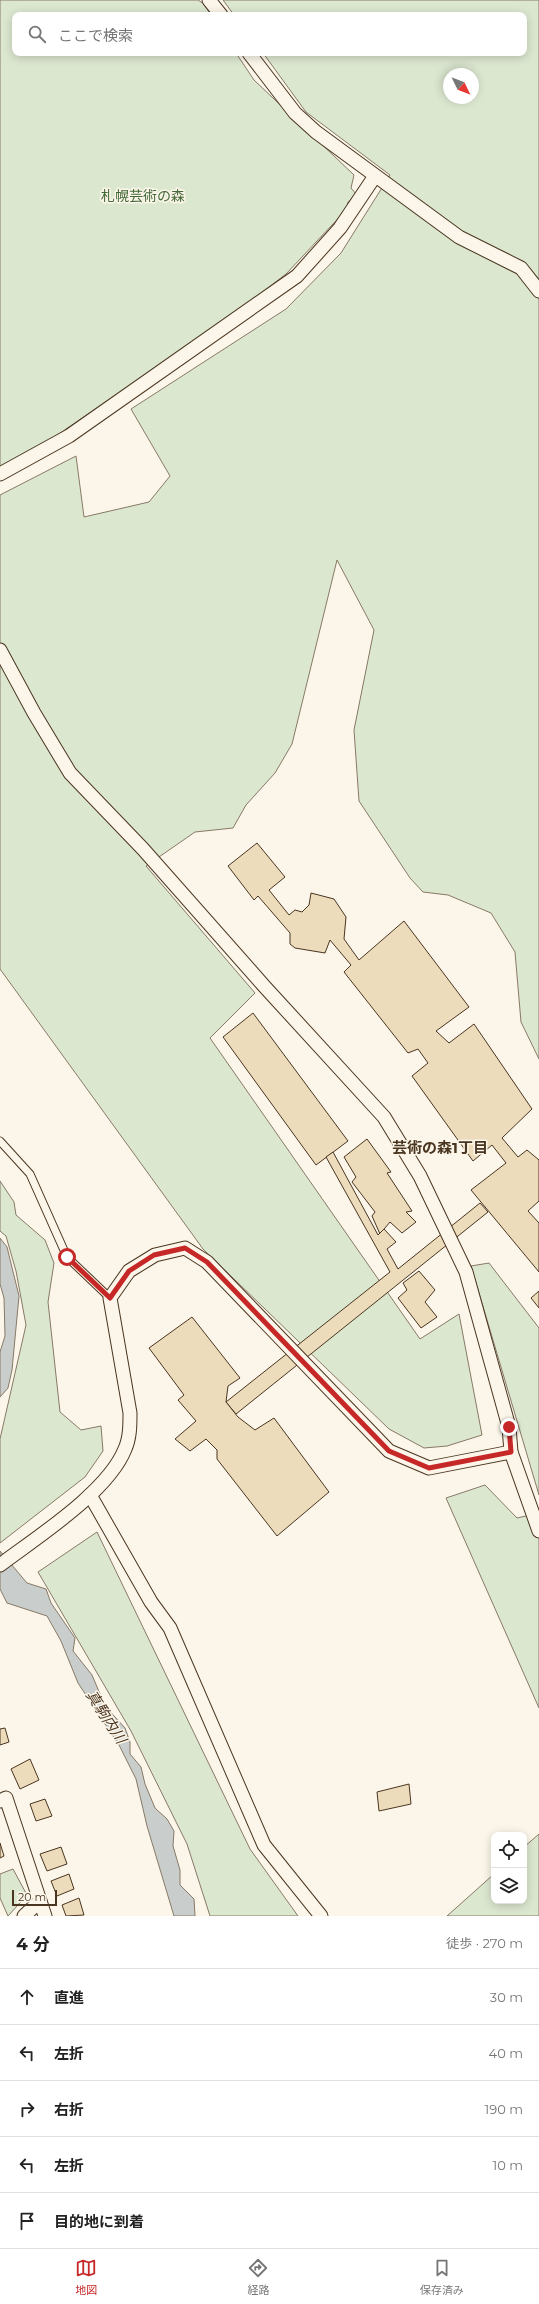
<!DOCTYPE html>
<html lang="ja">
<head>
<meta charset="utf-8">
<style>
  :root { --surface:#fff; --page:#f2f2f2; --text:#222; --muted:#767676; --line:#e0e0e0; --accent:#c62828 }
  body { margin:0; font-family:Montserrat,"Noto Sans JP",sans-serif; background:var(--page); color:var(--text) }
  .controls { position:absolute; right:12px; bottom:12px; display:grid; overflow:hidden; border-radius:8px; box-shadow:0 2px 10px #0003 }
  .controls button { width:36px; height:36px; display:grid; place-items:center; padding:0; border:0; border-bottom:1px solid var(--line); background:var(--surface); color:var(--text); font:20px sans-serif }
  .compass { position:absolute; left:443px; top:68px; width:36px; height:36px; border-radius:50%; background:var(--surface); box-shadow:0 2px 10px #0003; rotate:133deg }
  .scale { position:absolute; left:12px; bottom:10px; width:45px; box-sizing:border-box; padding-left:4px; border:2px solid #4a3520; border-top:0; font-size:11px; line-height:14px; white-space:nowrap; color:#4a3520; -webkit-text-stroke:3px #fbf6e9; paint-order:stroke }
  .stop { position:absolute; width:12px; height:12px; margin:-9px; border:3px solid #c62828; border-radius:50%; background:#fff }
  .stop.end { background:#c62828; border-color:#fff; box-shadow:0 1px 4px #0008 }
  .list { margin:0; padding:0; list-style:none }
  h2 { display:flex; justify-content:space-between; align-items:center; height:52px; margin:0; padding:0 16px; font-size:17px }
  h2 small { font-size:13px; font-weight:400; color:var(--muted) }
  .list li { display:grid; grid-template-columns:26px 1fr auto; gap:12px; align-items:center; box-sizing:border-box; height:56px; padding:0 16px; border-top:1px solid var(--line) }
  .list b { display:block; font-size:15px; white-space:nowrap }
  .list em { font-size:13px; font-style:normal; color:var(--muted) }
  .icon { flex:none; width:22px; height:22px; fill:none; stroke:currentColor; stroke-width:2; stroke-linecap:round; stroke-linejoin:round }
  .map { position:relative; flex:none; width:539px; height:1916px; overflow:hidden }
  .search { position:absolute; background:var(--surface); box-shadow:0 2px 10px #0003; left:12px; right:12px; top:12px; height:44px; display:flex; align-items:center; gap:10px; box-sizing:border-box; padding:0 14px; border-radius:8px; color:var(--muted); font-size:15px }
  .sheet { height:332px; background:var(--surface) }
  nav { display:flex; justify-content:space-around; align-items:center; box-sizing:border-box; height:56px; border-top:1px solid var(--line); background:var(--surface); font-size:11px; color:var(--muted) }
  nav a { display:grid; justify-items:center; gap:2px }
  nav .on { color:var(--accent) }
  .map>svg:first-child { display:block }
</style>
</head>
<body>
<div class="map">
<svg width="539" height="1916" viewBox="0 0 539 1916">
  <rect width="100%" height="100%" fill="#fbf6e9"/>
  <!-- green -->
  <g fill="#dce7d0" stroke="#887966" fill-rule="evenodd">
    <polygon points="0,0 198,0 204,4 211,15 15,15 15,53 236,53 254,80 354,175 351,188 357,195 348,202 347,209 286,274 226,320 47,442 0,467"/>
    <path d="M 223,0 L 539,0 L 539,1059 L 521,1022 L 515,952 L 491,913 L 448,895 L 423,892 L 410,878 L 359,801 L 354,730 L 374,630 L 337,560 L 292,744 L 275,773 L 246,805 L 233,828 L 195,832 L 146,866 L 255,993 L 210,1038 L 420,1339 L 459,1314 L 482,1435 L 447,1446 L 424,1448 L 389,1429 L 203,1249 L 0,969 L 0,495 L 76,456 L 84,517 L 149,502 L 170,476 L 131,409 L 286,309 L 341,253 L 390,175 L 306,112 L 263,53 L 524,53 L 524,15 L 234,15 ZM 449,74 L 473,74 L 473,98 L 449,98 Z"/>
    <polygon points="0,1181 14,1202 16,1215 45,1240 54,1263 48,1302 60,1412 81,1430 101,1426 103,1451 85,1477 0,1543 0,1439 26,1325 16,1271 6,1236 0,1231"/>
    <polygon points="489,1263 539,1328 539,1495 471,1266"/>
    <polygon points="485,1485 517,1518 539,1513 539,1708 446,1498"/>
    <polygon points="97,1532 250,1849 298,1916 210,1916 187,1844 131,1731 38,1572"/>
    <polygon points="539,1834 539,1916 447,1916 494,1874 494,1901 524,1901 524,1847"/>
    <polygon points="13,1869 27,1895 8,1916 0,1898 0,1874"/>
  </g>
  <!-- water -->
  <g fill="#c9cecd" stroke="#887966">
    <polygon points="0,1238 7,1247 19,1296 12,1370 8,1388 0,1397 0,1352 5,1336 4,1298 0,1284"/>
    <polygon points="0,1551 27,1583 46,1589 51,1603 75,1638 73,1651 92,1675 105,1706 125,1728 130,1742 130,1754 141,1767 145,1784 155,1808 167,1819 174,1831 173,1846 180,1870 180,1885 194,1899 195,1916 174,1916 147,1826 136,1779 119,1745 78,1683 61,1641 47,1616 7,1603 0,1589"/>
  </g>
  <!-- building -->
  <g fill="#ecdcbc" stroke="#4a3520">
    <polygon points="257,843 285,877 269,890 289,915 295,910 302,912 309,905 311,893 334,899 346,917 344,939 359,960 404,921 469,1007 436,1031 449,1043 474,1024 532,1109 502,1138 518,1157 527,1150 539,1160 539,1201 528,1211 539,1223 539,1272 471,1190 506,1163 492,1145 473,1161 412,1076 428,1063 418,1049 408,1053 344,972 351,965 330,940 325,953 295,948 290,944 290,933 258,896 254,900 228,866"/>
    <polygon points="253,1013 348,1141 316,1165 223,1037"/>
    <polygon points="367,1139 391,1172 387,1173 412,1211 406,1212 416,1222 402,1233 390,1222 380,1234 372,1216 375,1212 352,1182 356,1177 344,1157"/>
    <polygon points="333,1152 378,1235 384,1229 396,1242 387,1249 398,1269 480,1203 488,1212 236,1414 226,1402 390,1272 326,1157"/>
    <polygon points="419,1271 435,1290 425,1302 437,1317 421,1328 398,1298 407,1290 403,1283"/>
    <polygon points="539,1291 539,1308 531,1298"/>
    <polygon points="192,1317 240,1378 228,1386 226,1402 238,1417 255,1430 274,1418 329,1492 277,1536 217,1459 217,1450 206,1439 190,1451 175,1439 196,1421 178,1400 184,1395 149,1348"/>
    <polygon points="5,1728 9,1742 0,1745 0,1729"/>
    <polygon points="30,1759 39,1780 20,1789 11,1769"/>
    <polygon points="409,1784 411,1804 379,1811 377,1792"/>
    <polygon points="45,1799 52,1816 36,1821 30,1804"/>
    <polygon points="0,1843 4,1856 0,1858"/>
    <polygon points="61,1847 67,1864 47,1871 40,1854"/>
    <polygon points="69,1874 74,1889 57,1896 51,1881"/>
    <polygon points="79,1898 84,1915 66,1916 62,1905"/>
  </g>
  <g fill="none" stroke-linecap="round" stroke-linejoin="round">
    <defs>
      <polyline id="lane" points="0,1141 30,1174 67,1257 110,1298"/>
      <g id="street">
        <polyline points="209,0 221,15"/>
        <polyline points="249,53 295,113 316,132 459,237 521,268 539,291"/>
        <polyline points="0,474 69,436 297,276 340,228 375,176"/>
        <polyline points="0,650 34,713 70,773 143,849 264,986 384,1117 420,1176 466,1272 509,1427 511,1452 539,1531"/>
        <polyline points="90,1495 151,1602 170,1628 264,1845 321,1916"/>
        <path d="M 0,1565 C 37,1537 108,1492 125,1449 C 130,1438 130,1425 130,1413 L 110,1298 L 129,1271 L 155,1255 L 185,1248 L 207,1262 L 389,1451 L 429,1468 L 511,1452"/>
        <polyline points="0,1801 6,1798 45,1916"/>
        <polyline points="24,1916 40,1901"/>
      </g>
    </defs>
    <!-- lane casing -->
    <use href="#lane" stroke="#4a3520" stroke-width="9"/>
    <!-- street casing -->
    <use href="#street" stroke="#4a3520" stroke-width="15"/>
    <!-- lane -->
    <use href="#lane" stroke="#fbf6e9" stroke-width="7"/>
    <!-- street -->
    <use href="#street" stroke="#fbf6e9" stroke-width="13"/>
  </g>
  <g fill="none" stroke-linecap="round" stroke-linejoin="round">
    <!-- route -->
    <polyline stroke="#c62828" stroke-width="5" points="67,1257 110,1298 129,1271 154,1255 185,1248 207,1262 389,1451 429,1468 511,1452 509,1427"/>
  </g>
  <g text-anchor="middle" stroke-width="3" stroke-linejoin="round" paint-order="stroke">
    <!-- park labels -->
    <g font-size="14" fill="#436837" stroke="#fbf6e9">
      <text x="143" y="201">札幌芸術の森</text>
    </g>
    <!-- neighbourhood labels -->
    <g font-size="15" font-weight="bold" fill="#4a3520" stroke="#fbf6e9">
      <text x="440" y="1153">芸術の森1丁目</text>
    </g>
    <!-- water labels -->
    <g font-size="15" font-style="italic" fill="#4a3520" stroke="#fbf6e9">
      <text transform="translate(106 1717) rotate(57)" y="5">真駒内川</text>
    </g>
  </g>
</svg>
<div class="controls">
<button><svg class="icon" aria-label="locate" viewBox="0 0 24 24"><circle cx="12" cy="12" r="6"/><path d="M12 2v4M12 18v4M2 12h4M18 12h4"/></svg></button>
<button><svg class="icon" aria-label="layers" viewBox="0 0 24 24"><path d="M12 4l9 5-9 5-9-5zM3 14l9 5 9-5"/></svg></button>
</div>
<svg class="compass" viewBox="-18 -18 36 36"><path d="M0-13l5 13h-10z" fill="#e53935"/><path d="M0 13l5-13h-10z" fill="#767676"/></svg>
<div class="scale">20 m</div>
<div class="stop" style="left:67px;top:1257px"></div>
<div class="stop end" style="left:509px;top:1427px"></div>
<div class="search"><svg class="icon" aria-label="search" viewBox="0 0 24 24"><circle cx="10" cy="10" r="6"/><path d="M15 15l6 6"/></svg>ここで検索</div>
</div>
<section class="sheet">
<h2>4 分<small>徒歩 · 270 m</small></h2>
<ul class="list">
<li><svg class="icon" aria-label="ahead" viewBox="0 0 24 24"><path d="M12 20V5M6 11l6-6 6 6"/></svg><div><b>直進</b></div><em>30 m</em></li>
<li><svg class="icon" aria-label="left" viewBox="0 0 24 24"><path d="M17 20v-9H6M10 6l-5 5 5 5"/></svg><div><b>左折</b></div><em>40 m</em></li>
<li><svg class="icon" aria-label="right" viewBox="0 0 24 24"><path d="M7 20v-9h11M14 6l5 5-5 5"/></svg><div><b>右折</b></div><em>190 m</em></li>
<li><svg class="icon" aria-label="left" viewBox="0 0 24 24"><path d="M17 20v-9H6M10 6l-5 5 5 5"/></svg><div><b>左折</b></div><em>10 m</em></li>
<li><svg class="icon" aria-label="arrive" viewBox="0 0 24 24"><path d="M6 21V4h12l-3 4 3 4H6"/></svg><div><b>目的地に到着</b></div></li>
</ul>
</section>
<nav>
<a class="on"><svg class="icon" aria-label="map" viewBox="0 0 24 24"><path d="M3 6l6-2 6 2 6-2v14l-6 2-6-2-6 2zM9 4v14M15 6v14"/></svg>地図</a>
<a><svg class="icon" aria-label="directions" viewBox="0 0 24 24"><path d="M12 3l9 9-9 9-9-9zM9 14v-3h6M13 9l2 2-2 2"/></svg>経路</a>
<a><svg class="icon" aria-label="saved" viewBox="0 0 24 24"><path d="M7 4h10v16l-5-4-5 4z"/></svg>保存済み</a>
</nav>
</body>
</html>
